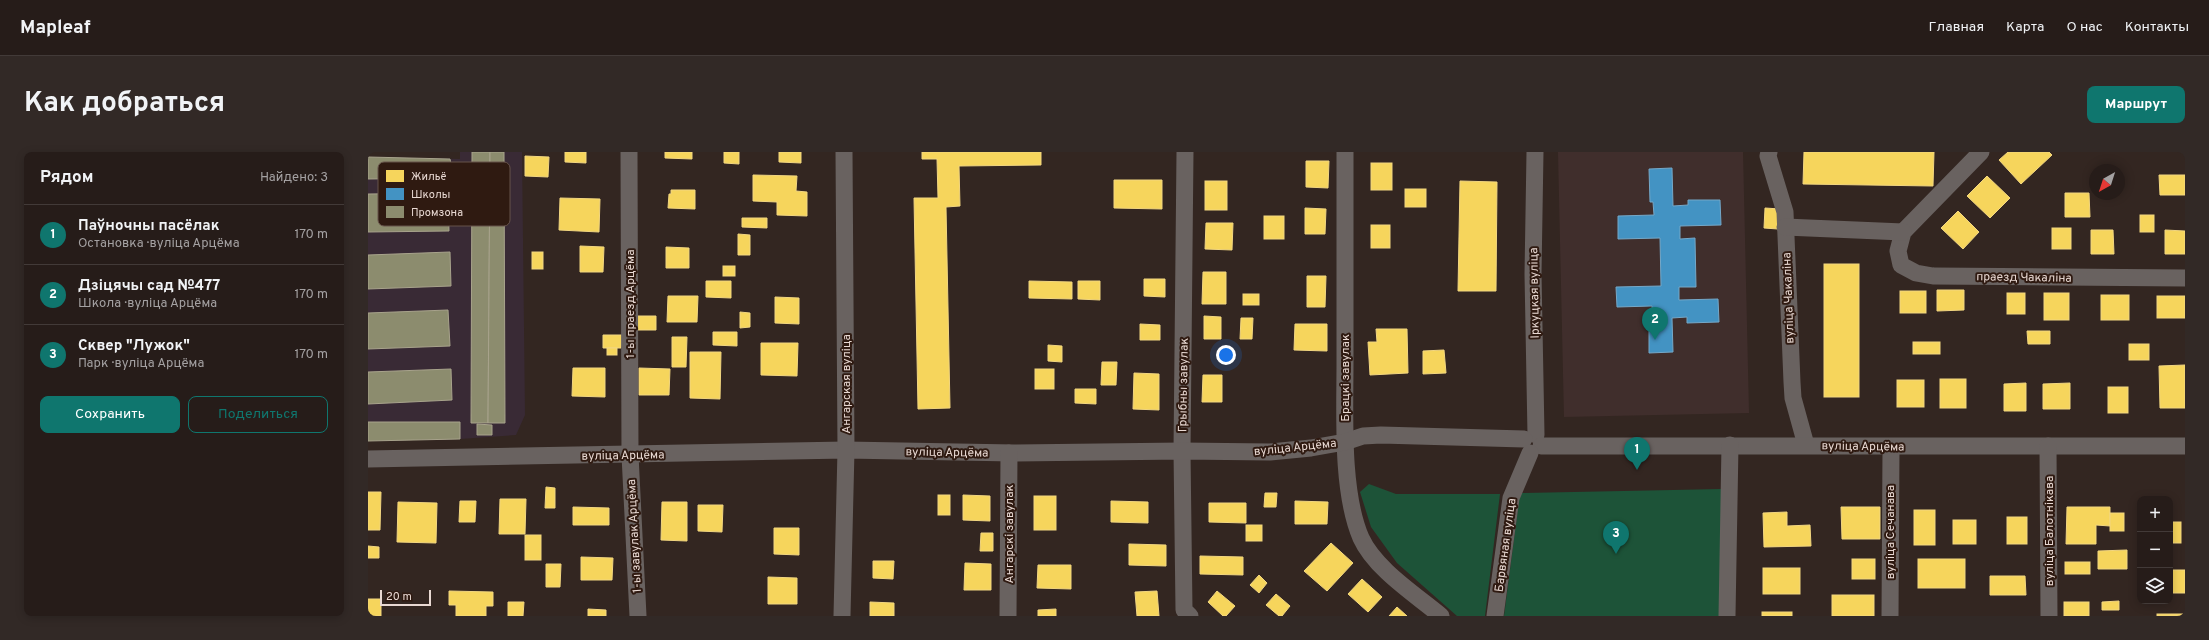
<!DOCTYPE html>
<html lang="ru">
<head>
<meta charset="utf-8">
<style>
  :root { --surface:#261c19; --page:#322926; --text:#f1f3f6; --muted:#a4a1a2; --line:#423a38; --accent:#0f766e }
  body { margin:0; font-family:Overpass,sans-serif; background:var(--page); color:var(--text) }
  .controls { position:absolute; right:12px; bottom:12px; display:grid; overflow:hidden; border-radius:8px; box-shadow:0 2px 10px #0003 }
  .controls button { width:36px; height:36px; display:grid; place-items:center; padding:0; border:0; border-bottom:1px solid var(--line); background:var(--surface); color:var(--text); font:20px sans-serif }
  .compass { position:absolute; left:1721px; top:12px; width:36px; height:36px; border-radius:50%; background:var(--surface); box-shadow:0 2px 10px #0003; rotate:219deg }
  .scale { position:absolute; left:12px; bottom:10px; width:51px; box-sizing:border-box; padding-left:4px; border:2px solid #e9d9d3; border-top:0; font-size:11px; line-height:14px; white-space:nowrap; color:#e9d9d3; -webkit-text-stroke:3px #2f1a11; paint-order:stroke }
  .you { position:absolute; left:858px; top:203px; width:14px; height:14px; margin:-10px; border:3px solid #fff; border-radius:50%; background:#1a73e8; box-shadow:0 0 0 6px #1a73e833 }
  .badge { display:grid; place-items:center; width:26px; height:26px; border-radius:50%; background:var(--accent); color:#fff; font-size:13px; font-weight:700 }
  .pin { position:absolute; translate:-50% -33px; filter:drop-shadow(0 1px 2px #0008) }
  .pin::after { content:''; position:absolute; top:21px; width:14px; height:12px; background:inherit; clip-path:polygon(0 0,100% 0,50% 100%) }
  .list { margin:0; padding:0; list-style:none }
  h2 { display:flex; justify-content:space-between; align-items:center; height:52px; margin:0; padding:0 16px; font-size:17px }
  h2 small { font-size:13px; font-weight:400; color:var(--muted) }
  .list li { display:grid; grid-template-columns:26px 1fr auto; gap:12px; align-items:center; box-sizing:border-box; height:60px; padding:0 16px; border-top:1px solid var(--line) }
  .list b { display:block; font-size:15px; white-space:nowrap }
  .list p { margin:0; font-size:13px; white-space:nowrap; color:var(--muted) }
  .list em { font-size:13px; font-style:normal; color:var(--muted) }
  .actions { display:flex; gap:8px; padding:12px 16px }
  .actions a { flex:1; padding:9px 0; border:1px solid var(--accent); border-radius:8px; text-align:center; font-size:14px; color:var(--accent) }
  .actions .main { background:var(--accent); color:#fff }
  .icon { flex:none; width:22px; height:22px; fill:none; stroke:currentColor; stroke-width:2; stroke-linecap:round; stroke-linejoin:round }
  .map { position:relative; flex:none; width:1817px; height:464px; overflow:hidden; border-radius:8px }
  header { display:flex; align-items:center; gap:24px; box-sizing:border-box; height:56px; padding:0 20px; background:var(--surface); border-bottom:1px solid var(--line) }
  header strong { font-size:19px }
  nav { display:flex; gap:22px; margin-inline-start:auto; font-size:14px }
  .intro { display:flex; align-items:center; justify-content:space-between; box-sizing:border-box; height:96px; padding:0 24px }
  h1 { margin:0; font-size:28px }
  .button { padding:10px 18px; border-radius:8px; background:var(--accent); color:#fff; font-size:14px; font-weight:700 }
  main { display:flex; gap:24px; padding:0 24px }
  aside { flex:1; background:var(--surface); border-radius:8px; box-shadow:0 2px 10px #0003 }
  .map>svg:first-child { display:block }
</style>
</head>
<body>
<header>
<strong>Mapleaf</strong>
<nav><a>Главная</a><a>Карта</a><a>О нас</a><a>Контакты</a></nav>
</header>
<div class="intro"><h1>Как добраться</h1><a class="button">Маршрут</a></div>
<main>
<aside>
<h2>Рядом<small>Найдено: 3</small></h2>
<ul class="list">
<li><span class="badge">1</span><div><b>Паўночны пасёлак</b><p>Остановка · вуліца Арцёма</p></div><em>170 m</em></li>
<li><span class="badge">2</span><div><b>Дзіцячы сад №477</b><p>Школа · вуліца Арцёма</p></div><em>170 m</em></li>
<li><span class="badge">3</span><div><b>Сквер &quot;Лужок&quot;</b><p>Парк · вуліца Арцёма</p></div><em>170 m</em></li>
</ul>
<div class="actions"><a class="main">Сохранить</a><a>Поделиться</a></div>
</aside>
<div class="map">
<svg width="1817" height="464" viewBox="0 0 1817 464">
  <rect width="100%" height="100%" fill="#332621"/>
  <!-- industrial -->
  <polygon fill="#392a35" points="92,0 154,0 157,263 148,283 92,287 0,289 0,5 92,7"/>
  <!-- education -->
  <polygon fill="#402e2c" points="1190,0 1375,0 1381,261 1196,265"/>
  <!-- green -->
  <g fill="#1d5338">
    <polygon points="1001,332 1028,342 1132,342 1117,464 1089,464 1029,411 1003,375 992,340"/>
    <polygon points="1354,337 1351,464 1136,464 1152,341"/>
  </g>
  <!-- homes -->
  <g fill="#f6d55c" stroke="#f2d680">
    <polygon points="197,0 218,0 218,11 197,10"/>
    <polygon points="297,0 324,0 324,7 297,6"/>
    <polygon points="356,0 371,0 371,12 356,11"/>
    <polygon points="411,0 433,0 433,11 411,10"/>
    <polygon points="554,0 673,0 673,13 591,14 592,54 578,55 582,256 550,257 546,46 570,46 569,7 554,7"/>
    <polygon points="1436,0 1566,0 1565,34 1435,32"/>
    <polygon points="1640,0 1681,0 1684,3 1653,32 1631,8"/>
    <polygon points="157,4 181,5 180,25 157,24"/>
    <polygon points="938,9 961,9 960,36 938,35"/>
    <rect x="1003" y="11" width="21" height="27"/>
    <polygon points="385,23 429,24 428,39 439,40 439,64 409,63 409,50 385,49"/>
    <polygon points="1791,23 1817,23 1817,43 1792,43"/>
    <polygon points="1619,24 1642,46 1622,66 1599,44"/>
    <polygon points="746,28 794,28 794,57 746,56"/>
    <rect x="837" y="29" width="22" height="29"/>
    <polygon points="1092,29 1129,30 1128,139 1090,139"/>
    <rect x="1037" y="37" width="21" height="18"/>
    <polygon points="303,38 327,38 327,57 300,56 301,42 303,42"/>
    <polygon points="1697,41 1721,41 1722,65 1697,65"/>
    <polygon points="192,46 232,47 231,80 191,78"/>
    <polygon points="937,56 958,57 957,82 937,82"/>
    <polygon points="1397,56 1412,57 1410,77 1396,76"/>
    <polygon points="1590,59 1611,80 1595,97 1573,76"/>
    <rect x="1772" y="63" width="14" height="17"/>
    <rect x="896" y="64" width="20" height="23"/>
    <polygon points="374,66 399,66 399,76 374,75"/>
    <polygon points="838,71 865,71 864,98 837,97"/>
    <rect x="1003" y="73" width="19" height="23"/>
    <rect x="1684" y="76" width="19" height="21"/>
    <polygon points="1723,78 1745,78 1746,102 1723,102"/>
    <polygon points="1797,78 1817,79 1817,102 1797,102"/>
    <polygon points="370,82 382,83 382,103 370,103"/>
    <polygon points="212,94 236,95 235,120 212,120"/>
    <polygon points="298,95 321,96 321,116 298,116"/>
    <rect x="164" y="100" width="11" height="17"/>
    <rect x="1456" y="112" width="35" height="133"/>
    <rect x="355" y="114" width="12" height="10"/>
    <polygon points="835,120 858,120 858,152 834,152"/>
    <polygon points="939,124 958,124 957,155 939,155"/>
    <polygon points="776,127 797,127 797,145 776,144"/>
    <polygon points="338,129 363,129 363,146 338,145"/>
    <polygon points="661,129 704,130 704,147 661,146"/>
    <polygon points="710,129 732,129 732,148 710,147"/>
    <polygon points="1569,138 1596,138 1596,158 1569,159"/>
    <rect x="1532" y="139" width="26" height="22"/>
    <rect x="1639" y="141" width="18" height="21"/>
    <rect x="1676" y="141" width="25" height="27"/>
    <rect x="875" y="142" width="16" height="11"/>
    <rect x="1733" y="143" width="28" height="25"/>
    <polygon points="300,144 330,144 329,170 299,170"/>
    <rect x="1789" y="144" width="28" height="22"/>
    <polygon points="407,145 431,146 431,172 407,171"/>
    <polygon points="372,160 382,161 382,175 372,176"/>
    <polygon points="268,164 288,164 288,178 267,178"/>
    <polygon points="836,164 853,165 853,187 836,187"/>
    <polygon points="873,166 885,166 884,187 872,187"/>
    <polygon points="772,172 792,173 792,188 772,188"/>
    <polygon points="927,172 959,172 959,199 926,198"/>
    <polygon points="1008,177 1039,177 1040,221 1002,223 1000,190 1009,190"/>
    <polygon points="1659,179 1682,179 1682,192 1660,192"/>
    <polygon points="345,180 369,180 369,194 345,193"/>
    <polygon points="235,183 254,183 253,196 235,196"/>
    <polygon points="304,185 319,185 318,215 304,215"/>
    <rect x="1545" y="190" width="27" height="12"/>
    <polygon points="393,191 430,191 429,224 393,223"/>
    <rect x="1761" y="192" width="20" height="16"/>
    <polygon points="680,193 694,194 694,210 680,209"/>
    <rect x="239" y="196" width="10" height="7"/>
    <polygon points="1076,198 1078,221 1055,222 1055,199"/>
    <polygon points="322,200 353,200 352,247 322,246"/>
    <polygon points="734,210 749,210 748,233 733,233"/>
    <polygon points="1817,213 1817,256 1792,256 1791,214"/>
    <polygon points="205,216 237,216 237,245 204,244"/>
    <polygon points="271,216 302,217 301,243 271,243"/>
    <rect x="667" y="217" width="19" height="20"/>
    <polygon points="766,221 791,222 791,258 765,257"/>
    <polygon points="835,223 854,223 854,250 834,250"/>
    <rect x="1572" y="227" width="26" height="29"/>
    <rect x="1529" y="228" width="27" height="27"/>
    <polygon points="1658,231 1658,259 1636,259 1636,232"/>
    <polygon points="1702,231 1702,257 1675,257 1675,232"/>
    <rect x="1740" y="235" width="20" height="26"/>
    <polygon points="707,237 728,237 728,252 707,251"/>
    <polygon points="178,335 187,336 187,356 177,356"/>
    <polygon points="0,340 13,340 12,378 0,378"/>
    <polygon points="897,341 909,341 908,355 896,355"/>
    <rect x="570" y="343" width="12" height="20"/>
    <polygon points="595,343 622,344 622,369 595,368"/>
    <rect x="666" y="344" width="22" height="34"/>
    <polygon points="132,347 158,347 157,382 131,382"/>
    <polygon points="92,349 108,349 107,370 91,370"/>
    <polygon points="743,349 780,350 780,371 743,370"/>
    <polygon points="927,349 960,350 959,372 927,372"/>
    <polygon points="30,350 69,351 68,391 29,390"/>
    <polygon points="294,350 319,350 319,389 293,388"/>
    <polygon points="841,351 878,351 878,371 841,370"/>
    <polygon points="330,353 355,353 354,380 330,379"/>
    <polygon points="205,355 241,356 241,373 205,373"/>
    <polygon points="1473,355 1512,355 1512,387 1474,387"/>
    <polygon points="1699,355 1742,355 1742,374 1728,373 1728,392 1698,392"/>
    <rect x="1546" y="358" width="21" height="35"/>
    <polygon points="1419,360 1419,374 1442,373 1443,394 1396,395 1395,361"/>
    <rect x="1742" y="361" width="14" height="18"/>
    <rect x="1639" y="365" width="20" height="27"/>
    <rect x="1585" y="368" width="23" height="24"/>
    <rect x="1802" y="370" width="11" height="21"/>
    <rect x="878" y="373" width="16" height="16"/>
    <polygon points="406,376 431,376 431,403 406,402"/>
    <polygon points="613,381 625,381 625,399 612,399"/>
    <rect x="157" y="383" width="16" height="25"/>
    <polygon points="963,391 985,411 959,439 936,419"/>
    <polygon points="761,392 798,393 798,414 761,413"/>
    <polygon points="0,394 11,395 11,406 0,406"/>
    <polygon points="1759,398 1759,417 1730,417 1730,399"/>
    <polygon points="832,404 875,405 875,423 832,422"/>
    <polygon points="213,405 245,406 244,428 213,428"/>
    <rect x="1484" y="407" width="23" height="20"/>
    <rect x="1550" y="407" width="47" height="29"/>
    <polygon points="505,409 526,409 525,427 505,426"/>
    <rect x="1697" y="410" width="25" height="12"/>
    <polygon points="597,411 623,412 623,438 596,438"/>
    <polygon points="178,412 193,412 192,435 178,435"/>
    <polygon points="670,413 703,413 703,437 669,436"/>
    <rect x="1395" y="416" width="37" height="26"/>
    <rect x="1802" y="418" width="15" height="23"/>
    <polygon points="891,423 899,431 891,441 882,433"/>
    <polygon points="1622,424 1657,424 1658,443 1622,443"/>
    <polygon points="400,425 429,426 429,452 400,452"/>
    <polygon points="994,427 1014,445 1000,460 980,442"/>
    <polygon points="81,439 125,440 125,454 118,454 118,464 88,464 88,453 81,453"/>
    <polygon points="789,439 791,464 769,464 767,440"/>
    <polygon points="849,439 867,454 858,464 855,464 840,450"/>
    <polygon points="908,442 922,454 914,464 911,464 898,453"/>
    <rect x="1464" y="443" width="42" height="21"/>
    <rect x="0" y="447" width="13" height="17"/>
    <polygon points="1751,449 1751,458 1734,458 1734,450"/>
    <polygon points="140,450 156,450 155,464 140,464"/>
    <polygon points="502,450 526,451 526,464 502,464"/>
    <rect x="1696" y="450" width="25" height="14"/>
    <polygon points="1029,455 1039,464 1021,464"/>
    <polygon points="220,457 238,458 238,464 220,464"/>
    <polygon points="688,457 688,464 670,464 670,458"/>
    <rect x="1394" y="460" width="30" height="4"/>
    <rect x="1789" y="462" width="26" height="2"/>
  </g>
  <!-- schools -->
  <polygon fill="#4393c3" stroke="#75a8c8" points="1304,16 1305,54 1320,53 1320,48 1352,48 1353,73 1312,74 1312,87 1327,86 1328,135 1311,135 1311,148 1350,147 1351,170 1319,171 1319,165 1304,166 1305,200 1281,201 1281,170 1285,170 1284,154 1249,155 1248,135 1293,134 1292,86 1250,87 1250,64 1286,63 1285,50 1282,50 1281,17"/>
  <!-- industry -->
  <g fill="#8c8c6e" stroke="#a8a38c">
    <polygon points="104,0 122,0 120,271 103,271"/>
    <polygon points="122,0 136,0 137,271 120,271"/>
    <polygon points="0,5 82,7 86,26 0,27"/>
    <polygon points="80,41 81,79 0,80 0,42"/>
    <polygon points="82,100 83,134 0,137 0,103"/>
    <polygon points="80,158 82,194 0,197 0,161"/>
    <polygon points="83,217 84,248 0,252 0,220"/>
    <polygon points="0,270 92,270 92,287 0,289"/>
    <polygon points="109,272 124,273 124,283 109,283"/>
  </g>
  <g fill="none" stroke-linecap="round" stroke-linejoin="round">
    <!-- minor -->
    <g stroke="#696260" stroke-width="17">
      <polyline points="261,0 262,303 270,464"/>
      <polyline points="817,0 814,299 816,458 822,464"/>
      <path d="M 977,0 C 977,71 977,142 977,212 C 977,263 973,340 993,386 C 1007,417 1048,443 1073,464"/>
      <polyline points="1167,0 1165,122 1168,283"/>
      <polyline points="1401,0 1400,4 1417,60 1424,230 1425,246 1438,293"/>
      <polyline points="1613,0 1535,80 1530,99 1533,113 1548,121 1565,124 1817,126"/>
      <polyline points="1417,75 1535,80"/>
      <polyline points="1173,294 1817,294"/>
      <polyline points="1680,294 1681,464"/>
      <polyline points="0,307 478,298 646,301 814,299 902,300 943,296 977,290 995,284 1013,283 1156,287"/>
      <polyline points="474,464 478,298 476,0"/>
      <polyline points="640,464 641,301"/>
      <polyline points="1127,464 1143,346 1162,301"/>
      <polyline points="1359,464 1362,293"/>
      <polyline points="1522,464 1523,296"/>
    </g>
  </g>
  <g text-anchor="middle" stroke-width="4" stroke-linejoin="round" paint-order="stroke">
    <!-- street labels -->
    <g font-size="12" fill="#e9d9d3" stroke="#2f1a11">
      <text transform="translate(1656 125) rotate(1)" y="4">праезд Чакаліна</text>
      <text transform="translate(1166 141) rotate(-91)" y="4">Іркуцкая вуліца</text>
      <text transform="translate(1420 146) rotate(-92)" y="4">вуліца Чакаліна</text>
      <text transform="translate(262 152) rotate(-90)" y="4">1-ы праезд Арцёма</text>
      <text transform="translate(977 226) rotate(-90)" y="4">Брацкі завулак</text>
      <text transform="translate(478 232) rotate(-90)" y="4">Ангарская вуліца</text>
      <text transform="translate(815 233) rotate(-89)" y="4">Грыбны завулак</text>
      <text transform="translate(1495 294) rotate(1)" y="4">вуліца Арцёма</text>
      <text transform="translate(927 295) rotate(-6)" y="4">вуліца Арцёма</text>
      <text transform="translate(579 300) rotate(1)" y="4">вуліца Арцёма</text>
      <text transform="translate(255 303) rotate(-1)" y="4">вуліца Арцёма</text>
      <text transform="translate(1681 379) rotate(-90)" y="4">вуліца Балотнікава</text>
      <text transform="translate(1522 380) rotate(-90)" y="4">вуліца Сечанава</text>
      <text transform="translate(641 382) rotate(-90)" y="4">Ангарскі завулак</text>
      <text transform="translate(266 384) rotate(-93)" y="4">1-ы завулак Арцёма</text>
      <text transform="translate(1137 393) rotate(-82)" y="4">Барвяная вуліца</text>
    </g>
  </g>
  <!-- legend -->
  <rect x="10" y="10" width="132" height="64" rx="6" fill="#2f1a11" stroke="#67534b" stroke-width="1"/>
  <rect x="18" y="18" width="18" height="12" fill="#f6d55c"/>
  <rect x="18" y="36" width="18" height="12" fill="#4393c3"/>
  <rect x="18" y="54" width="18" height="12" fill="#8c8c6e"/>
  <g font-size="11" fill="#e9d9d3">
    <text x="43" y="28">Жильё</text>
    <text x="43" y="46">Школы</text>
    <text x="43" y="64">Промзона</text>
  </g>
</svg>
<div class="controls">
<button>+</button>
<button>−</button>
<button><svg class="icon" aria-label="layers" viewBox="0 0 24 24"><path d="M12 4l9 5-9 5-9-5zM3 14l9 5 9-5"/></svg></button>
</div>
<svg class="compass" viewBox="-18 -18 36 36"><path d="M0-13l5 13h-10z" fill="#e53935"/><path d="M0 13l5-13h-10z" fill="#a4a1a2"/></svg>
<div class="scale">20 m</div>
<div class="you"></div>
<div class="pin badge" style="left:1269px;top:318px">1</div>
<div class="pin badge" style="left:1287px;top:188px">2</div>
<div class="pin badge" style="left:1248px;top:402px">3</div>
</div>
</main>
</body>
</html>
